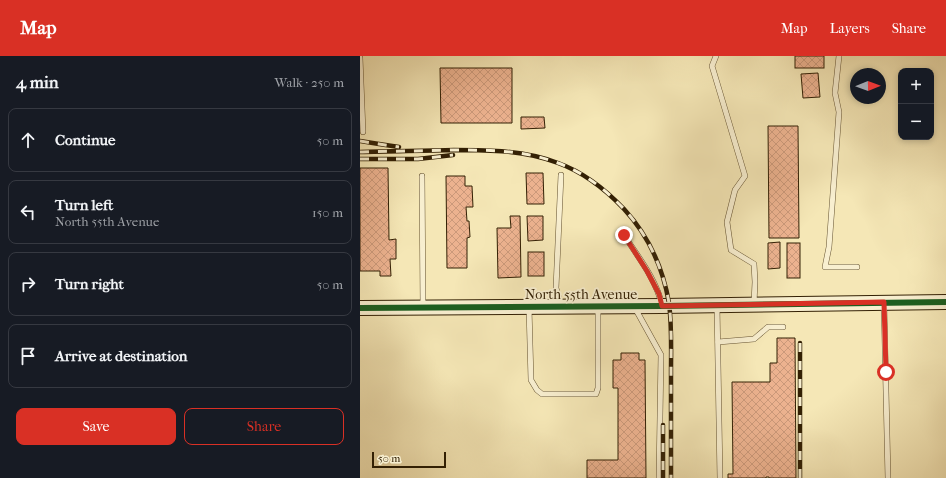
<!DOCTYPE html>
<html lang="en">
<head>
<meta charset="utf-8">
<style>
  :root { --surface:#171b24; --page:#242831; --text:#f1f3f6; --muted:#9ea1a6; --line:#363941; --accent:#d93025 }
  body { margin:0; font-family:"IM FELL French Canon",serif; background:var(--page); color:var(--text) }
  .controls { position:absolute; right:12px; top:12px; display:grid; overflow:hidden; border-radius:8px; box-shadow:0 2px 6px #0003 }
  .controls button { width:36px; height:36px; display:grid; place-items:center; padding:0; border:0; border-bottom:1px solid var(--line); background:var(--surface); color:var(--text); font:20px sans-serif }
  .compass { position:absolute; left:490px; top:12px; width:36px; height:36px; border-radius:50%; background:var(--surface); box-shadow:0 2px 6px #0003; rotate:89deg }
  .scale { position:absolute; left:12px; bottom:10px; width:74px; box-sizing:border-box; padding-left:4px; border:2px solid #332004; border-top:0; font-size:11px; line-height:14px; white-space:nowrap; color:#332004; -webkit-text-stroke:3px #f8efd0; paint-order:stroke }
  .stop { position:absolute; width:12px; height:12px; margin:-9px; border:3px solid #d93025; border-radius:50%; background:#fff }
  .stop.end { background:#d93025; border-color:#fff; box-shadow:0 1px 4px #0008 }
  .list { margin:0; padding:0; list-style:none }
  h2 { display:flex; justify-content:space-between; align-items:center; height:52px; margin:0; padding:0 16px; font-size:17px }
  h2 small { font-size:13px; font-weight:400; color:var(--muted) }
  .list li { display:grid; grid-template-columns:26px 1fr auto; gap:12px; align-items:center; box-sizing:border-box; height:64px; margin:0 8px 8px; padding:0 8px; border:1px solid var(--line); border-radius:8px }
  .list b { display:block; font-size:15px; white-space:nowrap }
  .list p { margin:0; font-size:13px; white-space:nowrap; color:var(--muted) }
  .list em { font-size:13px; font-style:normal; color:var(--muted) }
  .actions { display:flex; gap:8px; padding:12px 16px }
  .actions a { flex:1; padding:9px 0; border:1px solid var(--accent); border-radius:8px; text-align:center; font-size:14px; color:var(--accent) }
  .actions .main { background:var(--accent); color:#fff }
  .icon { flex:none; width:22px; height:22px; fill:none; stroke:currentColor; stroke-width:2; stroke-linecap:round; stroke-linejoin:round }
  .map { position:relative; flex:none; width:586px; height:422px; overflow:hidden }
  header { display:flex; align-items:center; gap:24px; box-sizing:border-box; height:56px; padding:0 20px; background:var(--accent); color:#fff }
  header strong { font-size:19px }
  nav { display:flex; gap:22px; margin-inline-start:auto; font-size:14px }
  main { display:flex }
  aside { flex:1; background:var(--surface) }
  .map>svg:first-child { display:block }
</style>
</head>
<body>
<header>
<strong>Map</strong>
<nav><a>Map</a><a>Layers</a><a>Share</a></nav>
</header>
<main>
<aside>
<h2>4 min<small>Walk · 250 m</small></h2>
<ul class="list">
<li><svg class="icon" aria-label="ahead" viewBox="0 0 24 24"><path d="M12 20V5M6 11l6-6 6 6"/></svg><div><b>Continue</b></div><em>50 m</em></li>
<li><svg class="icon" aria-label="left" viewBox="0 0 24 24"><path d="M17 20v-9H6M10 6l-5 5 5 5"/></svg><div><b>Turn left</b><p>North 55th Avenue</p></div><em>150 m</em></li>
<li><svg class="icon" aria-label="right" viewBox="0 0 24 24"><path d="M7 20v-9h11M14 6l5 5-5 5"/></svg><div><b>Turn right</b></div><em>50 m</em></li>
<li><svg class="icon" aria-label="arrive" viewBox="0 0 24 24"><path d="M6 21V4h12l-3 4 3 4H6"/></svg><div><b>Arrive at destination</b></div></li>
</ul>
<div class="actions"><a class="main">Save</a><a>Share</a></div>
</aside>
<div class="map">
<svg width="586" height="422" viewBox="0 0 586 422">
  <defs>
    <pattern id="building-cross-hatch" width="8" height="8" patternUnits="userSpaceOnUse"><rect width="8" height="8" fill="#ecb28f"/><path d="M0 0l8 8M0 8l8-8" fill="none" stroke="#cb997a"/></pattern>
  </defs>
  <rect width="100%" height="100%" fill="#f5e7b6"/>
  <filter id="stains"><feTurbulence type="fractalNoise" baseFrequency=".005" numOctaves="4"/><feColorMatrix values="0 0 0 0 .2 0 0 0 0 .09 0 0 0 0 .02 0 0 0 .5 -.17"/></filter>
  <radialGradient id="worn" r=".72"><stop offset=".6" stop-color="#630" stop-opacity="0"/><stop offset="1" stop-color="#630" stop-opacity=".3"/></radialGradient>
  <!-- building -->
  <g fill="url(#building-cross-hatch)" stroke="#332004">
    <rect x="435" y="0" width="29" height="12"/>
    <polygon points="80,12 152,12 152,67 81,67"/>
    <polygon points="458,17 460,41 443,42 441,18"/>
    <polygon points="161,61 184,61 185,72 161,73"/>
    <polygon points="408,70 438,70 439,182 409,182"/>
    <polygon points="0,112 28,112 29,184 36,183 36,203 30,203 31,220 20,220 20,215 0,215"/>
    <polygon points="166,117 183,117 184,148 167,148"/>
    <polygon points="86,120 105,120 105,130 112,130 113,151 106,151 107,165 109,165 110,181 107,182 107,212 87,212"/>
    <polygon points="150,160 160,160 161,221 138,222 137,172 151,172"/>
    <polygon points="167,160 183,160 183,184 168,185"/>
    <polygon points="420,186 420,212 408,213 408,187"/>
    <rect x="427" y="187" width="13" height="35"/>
    <rect x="168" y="196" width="16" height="24"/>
    <polygon points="417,282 435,282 436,422 409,422 409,421 406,421 406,422 368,422 368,418 373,418 372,326 410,326 410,307 417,307"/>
    <polygon points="261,297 279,297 279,304 285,304 286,422 227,422 227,404 258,404 258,332 253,332 253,304 261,304"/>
  </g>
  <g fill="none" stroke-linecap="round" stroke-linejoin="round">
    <defs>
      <g id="lane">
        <polyline points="356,0 352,10 385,120 375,134 367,166 371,194 394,208 395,226 394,247"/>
        <polyline points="479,0 475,37 479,56 469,191 465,211 497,211"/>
        <polyline points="0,2 3,76"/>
        <polyline points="201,119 196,232 201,249"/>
        <polyline points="62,120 63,251"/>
        <path d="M 264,179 C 278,201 296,223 302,249"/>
        <polyline points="524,248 528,422"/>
        <polyline points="357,250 360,422"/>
        <polyline points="169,252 171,324 177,334 182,338 236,338 238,332 238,251"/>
        <polyline points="275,252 301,299 299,422"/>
        <polyline points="358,286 394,283 408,271 423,271"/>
      </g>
      <polyline id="secondary" points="0,252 302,250 586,246"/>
    </defs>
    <!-- lane casing -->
    <use href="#lane" stroke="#645230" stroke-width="6"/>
    <!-- secondary casing -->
    <use href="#secondary" stroke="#332004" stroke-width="16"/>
    <!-- lane -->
    <use href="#lane" stroke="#f8efd0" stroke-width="5"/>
    <!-- secondary -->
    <use href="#secondary" stroke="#f8efd0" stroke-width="14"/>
    <defs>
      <g id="rail">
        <polyline points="0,85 19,88 39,91"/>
        <path d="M 0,96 C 31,95 62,95 94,94 C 129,94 164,94 198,107 C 223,116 245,133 264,153 C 288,179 303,212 309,247 C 312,270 311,294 311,316 C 311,352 311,387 311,422"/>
        <polyline points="0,103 58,103 93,99"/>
        <polyline points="440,287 440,422"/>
        <polyline points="303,369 303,422"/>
      </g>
    </defs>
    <!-- rail casing -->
    <use href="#rail" stroke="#332004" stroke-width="4.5"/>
    <!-- rail -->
    <use href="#rail" stroke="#f8efd0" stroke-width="3" stroke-dasharray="9" stroke-linecap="butt"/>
    <defs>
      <polyline id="cycleway" points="0,252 302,250 586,246"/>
    </defs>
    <!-- cycleway casing -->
    <use href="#cycleway" stroke="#f8efd0" stroke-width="8"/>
    <!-- cycleway -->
    <use href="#cycleway" stroke="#1b5e20" stroke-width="6"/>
  </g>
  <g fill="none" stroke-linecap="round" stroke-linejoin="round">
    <!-- route -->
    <polyline stroke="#d93025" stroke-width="5" points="264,179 287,215 299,238 302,250 524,246 526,316"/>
  </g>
  <g text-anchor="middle" stroke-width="3.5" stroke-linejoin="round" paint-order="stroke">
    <!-- street labels -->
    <g font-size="14" fill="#332004" stroke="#f8efd0">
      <text x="221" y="243">North 55th Avenue</text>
    </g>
  </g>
  <rect width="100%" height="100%" filter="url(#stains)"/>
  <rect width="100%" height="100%" fill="url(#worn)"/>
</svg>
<div class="controls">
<button>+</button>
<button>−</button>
</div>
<svg class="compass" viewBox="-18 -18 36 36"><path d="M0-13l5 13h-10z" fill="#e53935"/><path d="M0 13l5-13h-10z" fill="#9ea1a6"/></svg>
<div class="scale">50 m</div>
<div class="stop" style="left:526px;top:316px"></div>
<div class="stop end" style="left:264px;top:179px"></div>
</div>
</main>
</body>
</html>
